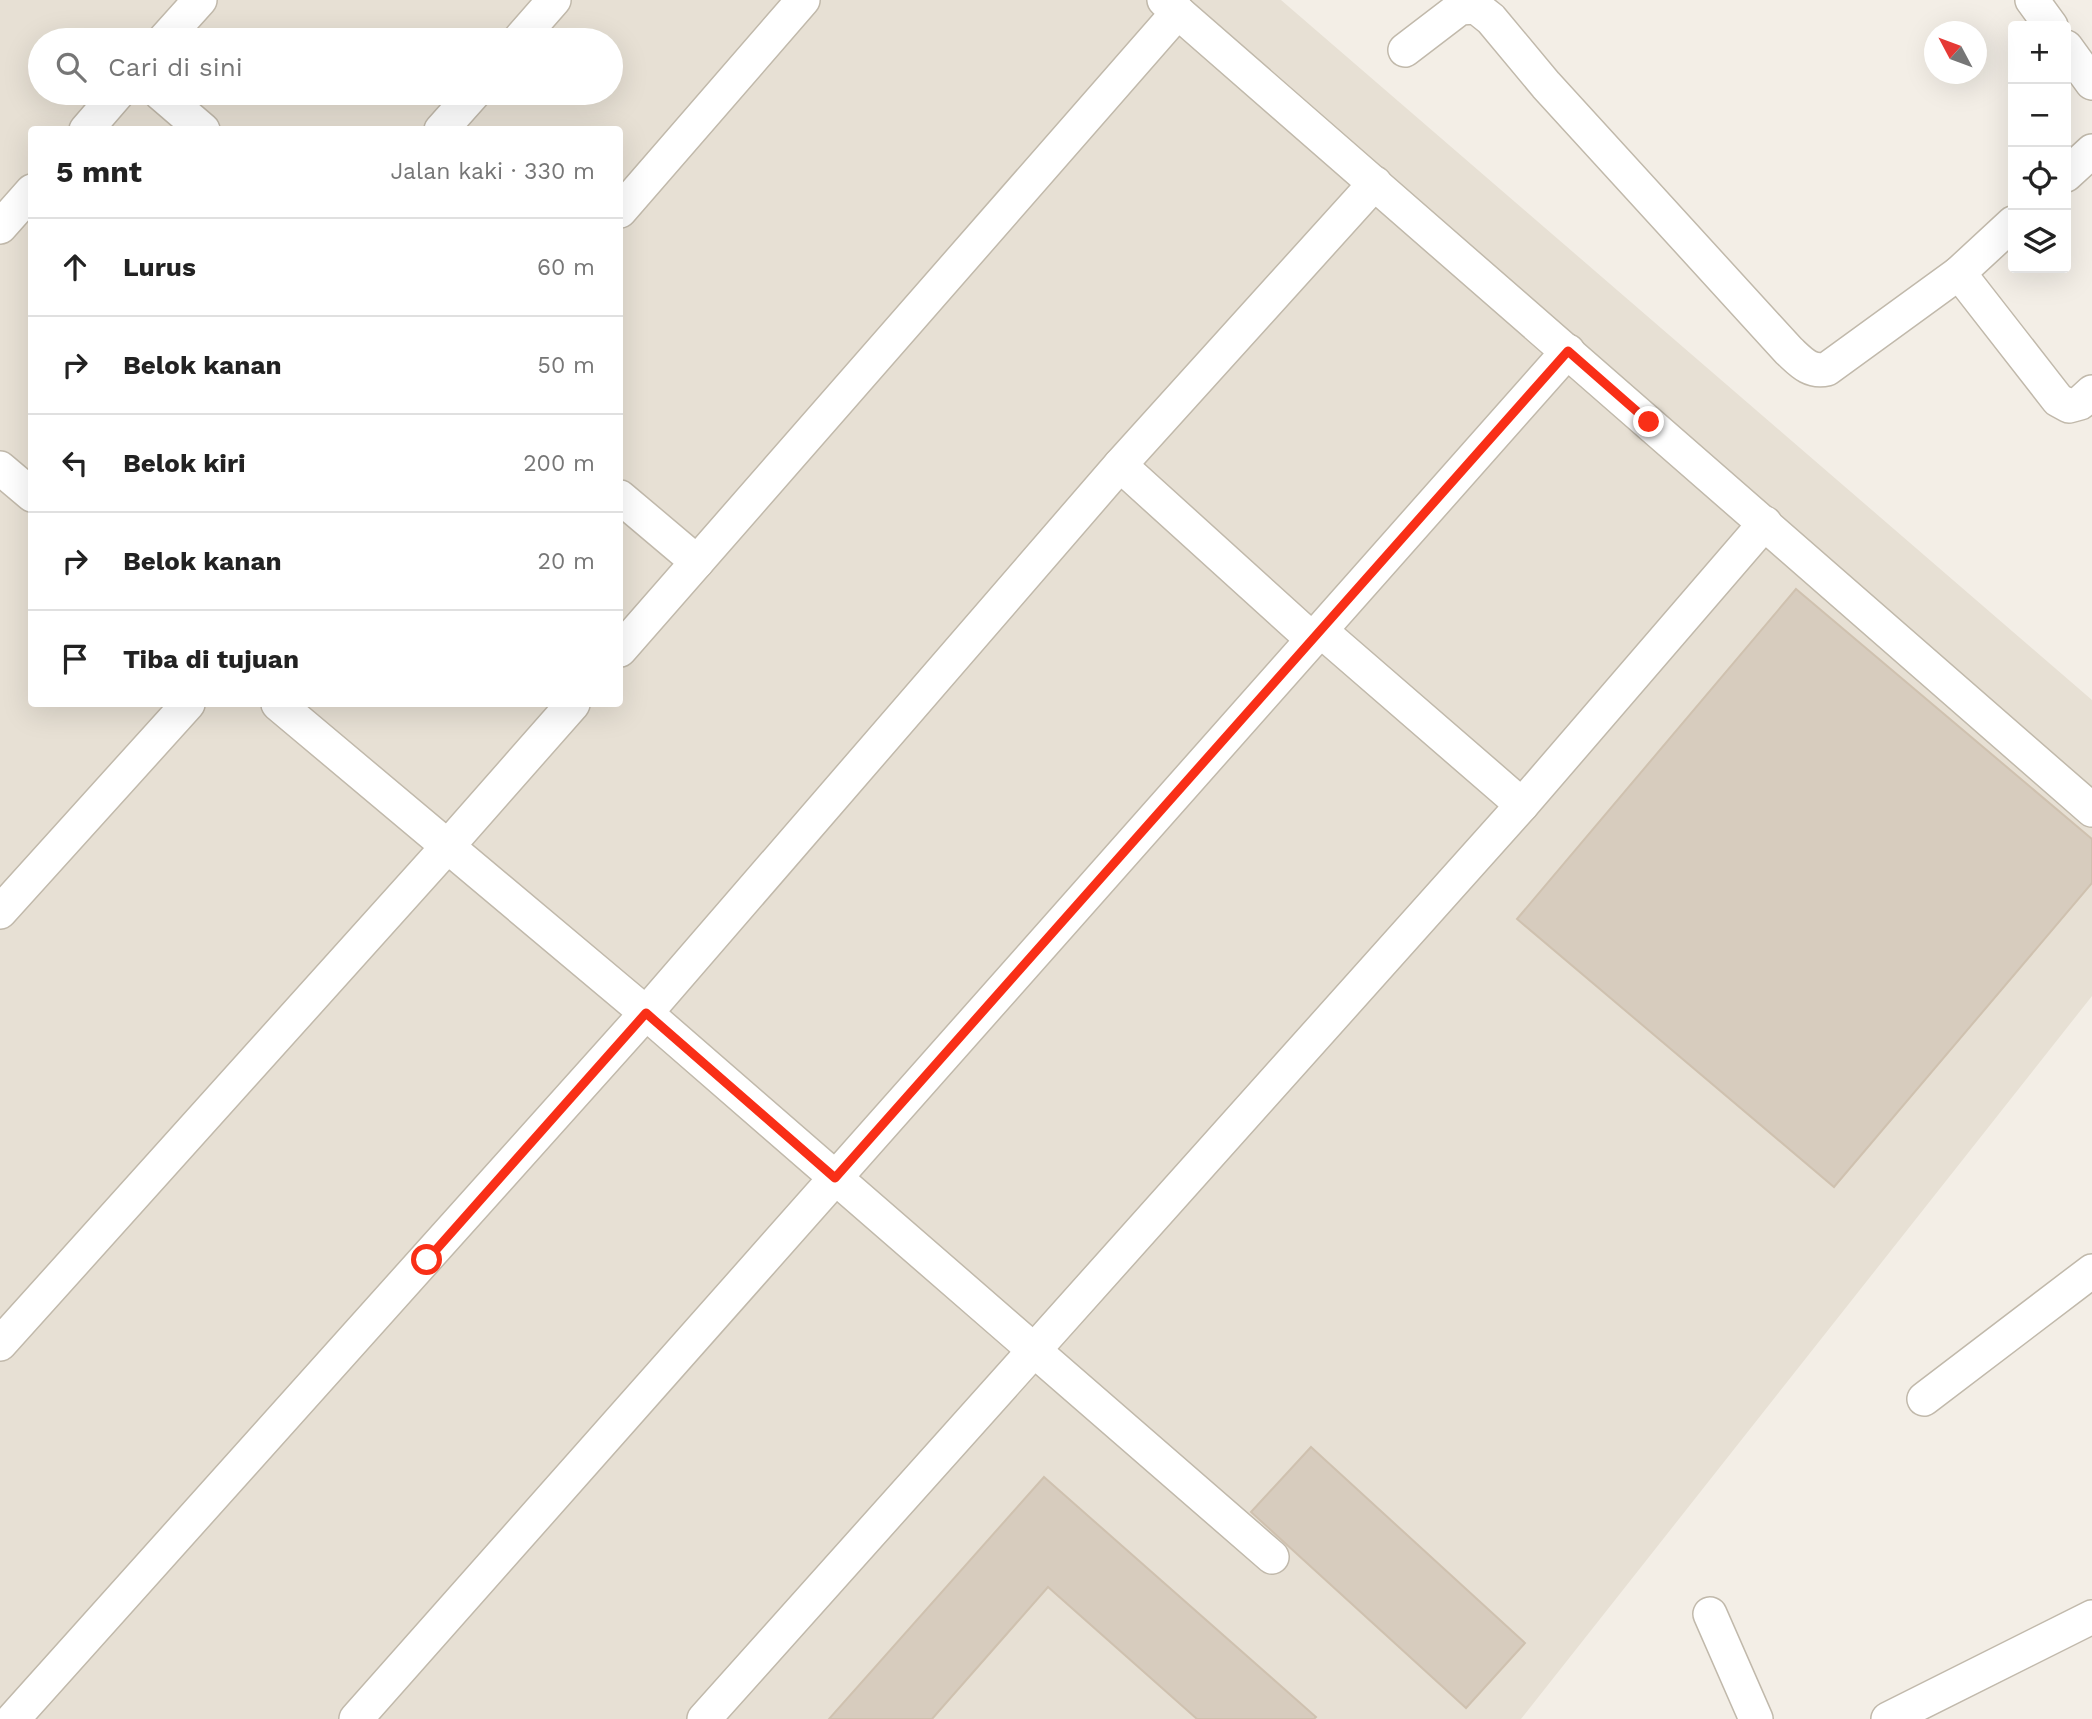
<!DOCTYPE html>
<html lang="id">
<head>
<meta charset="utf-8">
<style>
  :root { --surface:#fff; --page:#f2f2f2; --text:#222; --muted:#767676; --line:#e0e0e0 }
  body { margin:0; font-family:"Work Sans",sans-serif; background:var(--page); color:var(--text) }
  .controls { position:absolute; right:21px; top:21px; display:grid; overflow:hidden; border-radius:7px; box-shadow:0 7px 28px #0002 }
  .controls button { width:63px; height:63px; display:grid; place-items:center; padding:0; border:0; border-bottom:2px solid var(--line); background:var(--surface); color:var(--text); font:35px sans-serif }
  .compass { position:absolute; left:1924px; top:21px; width:63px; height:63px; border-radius:50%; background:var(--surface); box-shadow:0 7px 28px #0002; rotate:311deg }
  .stop { position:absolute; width:21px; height:21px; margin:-16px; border:5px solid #f92f17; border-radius:50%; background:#fff }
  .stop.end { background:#f92f17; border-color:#fff; box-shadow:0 2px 7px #0008 }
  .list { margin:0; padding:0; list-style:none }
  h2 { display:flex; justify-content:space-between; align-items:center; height:91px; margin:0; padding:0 28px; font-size:30px }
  h2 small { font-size:23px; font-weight:400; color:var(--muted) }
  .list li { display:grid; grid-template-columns:46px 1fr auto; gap:21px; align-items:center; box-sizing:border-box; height:98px; padding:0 28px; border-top:2px solid var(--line) }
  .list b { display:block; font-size:26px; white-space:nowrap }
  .list em { font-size:23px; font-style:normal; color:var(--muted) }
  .icon { flex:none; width:38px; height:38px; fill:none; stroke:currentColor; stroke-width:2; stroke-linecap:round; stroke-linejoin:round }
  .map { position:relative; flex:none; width:2092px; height:1719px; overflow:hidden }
  .search { position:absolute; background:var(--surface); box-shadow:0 7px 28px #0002; left:28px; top:28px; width:595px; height:77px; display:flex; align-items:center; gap:18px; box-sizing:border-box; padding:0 24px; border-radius:38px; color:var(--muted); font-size:26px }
  .panel { position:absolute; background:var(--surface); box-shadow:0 7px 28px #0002; left:28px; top:126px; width:595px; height:581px; border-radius:7px }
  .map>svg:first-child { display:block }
</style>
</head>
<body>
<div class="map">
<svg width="2092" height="1719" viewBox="0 0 2092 1719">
  <rect width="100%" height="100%" fill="#f3eee6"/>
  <!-- residential -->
  <path fill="#e7e0d4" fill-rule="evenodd" d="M 0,0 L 1281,0 L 2092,700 L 2092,996 L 1521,1719 L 0,1719 ZM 40,40 L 611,40 L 611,93 L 40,93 ZM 32,130 L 620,130 L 620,704 L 32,704 Z"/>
  <!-- building -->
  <g fill="#d7ccbe" stroke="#cfc1af" stroke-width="2">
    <polygon points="1796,589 2092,839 2092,883 1834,1187 1517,919"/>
    <polygon points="1311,1447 1525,1643 1466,1708 1251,1512"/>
    <polygon points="1044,1477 1316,1717 1314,1719 1197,1719 1048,1587 932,1719 829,1719"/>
  </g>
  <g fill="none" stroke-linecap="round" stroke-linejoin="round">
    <defs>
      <g id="minor">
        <polyline points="1164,0 2092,810"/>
        <polyline points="2032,0 2051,26"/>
        <polyline points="164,40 200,0"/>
        <polyline points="519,40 554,0"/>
        <polyline points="2066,47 2092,83"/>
        <path d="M 1405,50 L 1460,8 L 1476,7 L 1491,19 L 1546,85 L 1789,351 C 1801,362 1810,373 1827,369 L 1959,273"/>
        <polyline points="160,93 203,130"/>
        <polyline points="86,130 118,93"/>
        <polyline points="441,130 474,93"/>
        <polyline points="2066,175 2092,151"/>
        <polyline points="620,211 803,0"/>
        <polyline points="2013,223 1959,273 2058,400 2069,406 2080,403 2092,392"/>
        <polyline points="0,227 32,191"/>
        <polyline points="1120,465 1312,639"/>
        <polyline points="0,468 32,495"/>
        <polyline points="620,497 697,562"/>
        <polyline points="1320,630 1522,805"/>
        <polyline points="620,650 1178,12"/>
        <polyline points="278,704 646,1013 1272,1557"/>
        <polyline points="0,912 188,704"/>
        <polyline points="0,1344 448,846 573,704"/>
        <polyline points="1924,1399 2092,1271"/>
        <polyline points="1710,1614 1756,1719"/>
        <polyline points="13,1719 646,1013 1120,465 1375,183"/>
        <polyline points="356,1719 1568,351"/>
        <polyline points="704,1719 1522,805 1765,523"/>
        <polyline points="1888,1719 2092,1617"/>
      </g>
    </defs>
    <!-- minor casing -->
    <use href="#minor" stroke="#c1b9ab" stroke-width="36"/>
    <!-- minor -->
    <use href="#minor" stroke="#fff" stroke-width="33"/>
  </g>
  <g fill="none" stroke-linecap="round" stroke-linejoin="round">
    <!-- route -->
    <polyline stroke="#f92f17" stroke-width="9" points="427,1260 646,1013 835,1178 1568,351 1649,422"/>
  </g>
</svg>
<div class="controls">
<button>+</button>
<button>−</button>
<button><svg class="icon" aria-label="locate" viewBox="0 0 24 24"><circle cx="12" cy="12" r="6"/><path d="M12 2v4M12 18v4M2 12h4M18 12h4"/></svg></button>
<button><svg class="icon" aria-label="layers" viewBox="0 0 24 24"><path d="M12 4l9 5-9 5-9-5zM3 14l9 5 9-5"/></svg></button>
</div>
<svg class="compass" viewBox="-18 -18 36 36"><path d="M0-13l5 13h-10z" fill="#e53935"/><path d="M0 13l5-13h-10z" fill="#767676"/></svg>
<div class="stop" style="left:427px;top:1260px"></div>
<div class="stop end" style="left:1649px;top:422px"></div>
<div class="search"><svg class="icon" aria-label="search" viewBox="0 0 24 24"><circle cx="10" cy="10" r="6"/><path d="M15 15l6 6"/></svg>Cari di sini</div>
<section class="panel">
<h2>5 mnt<small>Jalan kaki · 330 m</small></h2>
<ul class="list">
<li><svg class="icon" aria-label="ahead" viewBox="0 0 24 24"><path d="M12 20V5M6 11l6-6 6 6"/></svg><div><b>Lurus</b></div><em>60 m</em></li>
<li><svg class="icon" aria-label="right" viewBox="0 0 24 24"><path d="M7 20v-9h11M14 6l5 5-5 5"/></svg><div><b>Belok kanan</b></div><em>50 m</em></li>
<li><svg class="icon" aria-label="left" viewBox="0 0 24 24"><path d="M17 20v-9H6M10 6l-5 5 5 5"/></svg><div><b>Belok kiri</b></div><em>200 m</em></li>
<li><svg class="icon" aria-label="right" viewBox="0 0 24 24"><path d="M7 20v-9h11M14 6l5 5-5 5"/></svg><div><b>Belok kanan</b></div><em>20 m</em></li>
<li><svg class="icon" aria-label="arrive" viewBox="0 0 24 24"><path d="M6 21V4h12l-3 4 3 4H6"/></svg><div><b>Tiba di tujuan</b></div></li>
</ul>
</section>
</div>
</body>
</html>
